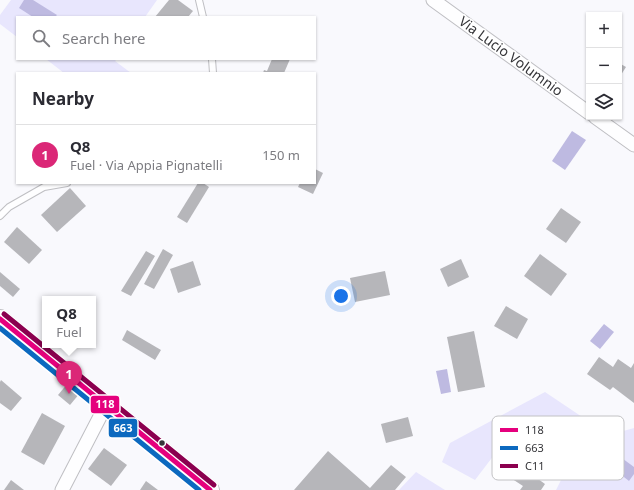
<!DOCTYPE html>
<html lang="en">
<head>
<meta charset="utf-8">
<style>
  :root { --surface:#fff; --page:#f7f7f7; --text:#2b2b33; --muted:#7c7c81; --line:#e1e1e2; --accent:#db2777 }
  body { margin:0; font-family:"Noto Sans",sans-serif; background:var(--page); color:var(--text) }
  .controls { position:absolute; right:12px; top:12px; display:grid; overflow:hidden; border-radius:0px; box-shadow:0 1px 3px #0004 }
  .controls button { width:36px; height:36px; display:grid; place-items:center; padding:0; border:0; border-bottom:1px solid var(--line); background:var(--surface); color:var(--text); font:20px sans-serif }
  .you { position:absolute; left:341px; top:296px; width:14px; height:14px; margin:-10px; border:3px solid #fff; border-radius:50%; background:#1a73e8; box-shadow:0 0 0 6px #1a73e833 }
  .badge { display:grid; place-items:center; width:26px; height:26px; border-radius:50%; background:var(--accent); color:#fff; font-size:13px; font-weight:700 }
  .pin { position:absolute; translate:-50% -33px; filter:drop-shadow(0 1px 2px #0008) }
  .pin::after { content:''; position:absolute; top:21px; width:14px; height:12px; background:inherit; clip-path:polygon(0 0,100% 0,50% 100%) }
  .popup { position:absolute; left:42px; top:296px; width:54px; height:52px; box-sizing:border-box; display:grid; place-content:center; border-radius:0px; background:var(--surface); filter:drop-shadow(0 1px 3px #0005); font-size:13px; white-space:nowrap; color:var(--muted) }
  .popup b { font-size:15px; color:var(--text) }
  .popup::after { content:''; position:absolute; left:50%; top:100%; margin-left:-8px; border:8px solid transparent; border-top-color:var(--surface) }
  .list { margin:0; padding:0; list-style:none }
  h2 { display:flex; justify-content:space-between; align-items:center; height:52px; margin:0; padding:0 16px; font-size:17px }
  h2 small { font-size:13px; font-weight:400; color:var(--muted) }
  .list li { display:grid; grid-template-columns:26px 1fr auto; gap:12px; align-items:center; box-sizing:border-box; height:60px; padding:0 16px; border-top:1px solid var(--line) }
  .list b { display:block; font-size:15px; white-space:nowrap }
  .list p { margin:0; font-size:13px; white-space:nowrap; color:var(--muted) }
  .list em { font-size:13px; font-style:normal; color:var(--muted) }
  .icon { flex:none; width:22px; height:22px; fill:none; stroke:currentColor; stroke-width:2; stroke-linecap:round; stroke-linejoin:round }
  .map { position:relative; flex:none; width:634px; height:490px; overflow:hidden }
  .search { position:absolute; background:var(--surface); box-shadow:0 1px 3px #0004; left:16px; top:16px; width:300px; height:44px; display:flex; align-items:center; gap:10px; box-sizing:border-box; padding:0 14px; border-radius:0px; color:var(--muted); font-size:15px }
  .panel { position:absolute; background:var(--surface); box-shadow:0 1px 3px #0004; left:16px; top:72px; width:300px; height:112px; border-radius:0px }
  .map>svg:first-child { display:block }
</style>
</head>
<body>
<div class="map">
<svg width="634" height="490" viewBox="0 0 634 490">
  <rect width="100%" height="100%" fill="#f9f9fd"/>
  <!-- green -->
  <g fill="#e8e6fd">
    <polygon points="11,0 157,0 145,17 17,17 17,37 0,24 0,15"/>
    <polygon points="46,59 117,59 115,61 131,73 64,73"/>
    <polygon points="545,392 609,435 634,428 634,490 556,490 563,476 504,442 475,480 442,462 450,443"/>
    <polygon points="416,472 445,490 399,490"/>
  </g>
  <!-- water -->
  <g fill="#bebae1">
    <polygon points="24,0 33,0 57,15 55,17 33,17 19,8"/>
    <polygon points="572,131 586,140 565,170 552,161"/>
    <polygon points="604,324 614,332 600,349 590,341"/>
    <polygon points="447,369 451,392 441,394 436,371"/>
    <polygon points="615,453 634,467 634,474 629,481 606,463"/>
  </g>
  <!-- building -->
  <g fill="#b6b6ba">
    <polygon points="169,0 178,0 193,11 188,17 155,17"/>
    <polygon points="272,59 290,59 284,73 263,73 264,70 267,71"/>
    <polygon points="619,63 626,67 619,78"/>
    <polygon points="315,169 323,173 313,194 298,187 300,183 315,183"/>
    <polygon points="198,183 203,183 209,187 187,223 177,217"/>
    <polygon points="70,188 86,206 57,232 41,215"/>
    <polygon points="561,208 581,222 566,243 546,229"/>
    <polygon points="17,227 42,250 29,264 4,242"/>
    <polygon points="163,249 173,255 154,289 144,284"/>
    <polygon points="146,251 155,256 131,296 121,291"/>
    <polygon points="540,254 567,274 551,296 524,276"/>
    <polygon points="461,259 469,277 448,287 440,269"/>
    <polygon points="193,261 201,285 178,293 170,269"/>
    <polygon points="385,271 390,295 355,302 350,278"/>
    <polygon points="0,272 20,289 13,297 0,286"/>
    <polygon points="506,306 528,319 517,339 494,326"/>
    <polygon points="127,330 161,350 155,360 122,340"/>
    <polygon points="474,331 485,387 458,392 447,337"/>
    <polygon points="599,357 613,367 618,359 631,368 634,363 634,403 613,387 610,390 587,374"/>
    <polygon points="1,380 22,398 11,411 0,403 0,382"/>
    <polygon points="68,383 80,393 70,405 58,395"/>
    <polygon points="42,413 65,426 44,465 21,452"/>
    <polygon points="408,417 413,436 386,443 381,424"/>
    <polygon points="104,448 127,465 111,486 88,469"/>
    <polygon points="328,451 370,488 391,465 406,477 395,490 294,490"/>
    <polygon points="509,458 545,484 541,490 520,490 523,486 500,471"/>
    <polygon points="11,480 24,490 4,490"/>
    <polygon points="146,481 158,490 140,490"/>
  </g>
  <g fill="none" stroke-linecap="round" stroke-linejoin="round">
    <defs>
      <g id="service">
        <polyline points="199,0 203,17"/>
        <polyline points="212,59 213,73"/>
        <polyline points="0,216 9,207 44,187 67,183"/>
      </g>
      <g id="minor">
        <polyline points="433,0 589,113"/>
        <polyline points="595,117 634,145"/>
        <polyline points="62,490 106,405"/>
      </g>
      <polyline id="secondary" points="0,319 210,490"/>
    </defs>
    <!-- service casing -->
    <use href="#service" stroke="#bfbfc3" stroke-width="8"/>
    <!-- minor casing -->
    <use href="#minor" stroke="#bfbfc3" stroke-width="15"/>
    <!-- secondary casing -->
    <use href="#secondary" stroke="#bfbfc3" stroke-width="20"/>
    <!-- service -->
    <use href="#service" stroke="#fefeff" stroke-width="6"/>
    <!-- minor -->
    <use href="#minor" stroke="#fefeff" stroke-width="13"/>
    <!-- secondary -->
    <use href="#secondary" stroke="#fefeff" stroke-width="18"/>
    <defs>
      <polyline id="bus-1" points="0,319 210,490"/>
      <polyline id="bus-2" points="0,328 199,490"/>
      <polyline id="bus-3" points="4,314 214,485"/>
    </defs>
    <!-- bus-1 casing -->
    <use href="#bus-1" stroke="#fff" stroke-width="8"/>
    <!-- bus-2 casing -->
    <use href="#bus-2" stroke="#fff" stroke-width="8"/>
    <!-- bus-3 casing -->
    <use href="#bus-3" stroke="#fff" stroke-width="8"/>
    <!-- bus-1 -->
    <use href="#bus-1" stroke="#e5007d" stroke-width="5"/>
    <!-- bus-2 -->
    <use href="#bus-2" stroke="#0c69bf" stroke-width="5"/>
    <!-- bus-3 -->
    <use href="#bus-3" stroke="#8b004f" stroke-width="5"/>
  </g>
  <!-- markers -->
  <circle fill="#353539" stroke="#fff" stroke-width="1.5" cx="162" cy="443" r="3.5"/>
  <g text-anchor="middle" stroke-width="3" stroke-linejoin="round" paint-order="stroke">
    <!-- street labels -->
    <g font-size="14" fill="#353539" stroke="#fff">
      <text transform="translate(511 56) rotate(36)" y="5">Via Lucio Volumnio</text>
    </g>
  </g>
  <!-- legend -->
  <rect x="492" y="416" width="132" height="64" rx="6" fill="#fff" stroke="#c2c2c4" stroke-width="1"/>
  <rect x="500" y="428" width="18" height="4" fill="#e5007d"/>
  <rect x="500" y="446" width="18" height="4" fill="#0c69bf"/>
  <rect x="500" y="464" width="18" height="4" fill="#8b004f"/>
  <g font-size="11" fill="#353539">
    <text x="525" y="434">118</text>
    <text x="525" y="452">663</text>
    <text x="525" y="470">C11</text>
  </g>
  <g stroke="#fff" stroke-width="1.5">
    <rect x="90" y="395" width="30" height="19" rx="4" fill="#e5007d"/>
    <rect x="108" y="418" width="30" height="20" rx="4" fill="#0c69bf"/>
  </g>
  <g font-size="11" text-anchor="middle" font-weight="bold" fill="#fff">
    <text x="105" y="408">118</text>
    <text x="123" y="432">663</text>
  </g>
</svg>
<div class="controls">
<button>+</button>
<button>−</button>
<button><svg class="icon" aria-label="layers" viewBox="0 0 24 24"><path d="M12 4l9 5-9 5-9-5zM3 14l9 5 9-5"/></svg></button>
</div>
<div class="you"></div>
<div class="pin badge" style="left:69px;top:394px">1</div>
<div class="popup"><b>Q8</b>Fuel</div>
<div class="search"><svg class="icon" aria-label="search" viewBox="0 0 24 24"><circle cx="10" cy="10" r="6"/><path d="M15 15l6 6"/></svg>Search here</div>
<section class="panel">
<h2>Nearby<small></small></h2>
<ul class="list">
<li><span class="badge">1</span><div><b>Q8</b><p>Fuel · Via Appia Pignatelli</p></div><em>150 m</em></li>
</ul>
</section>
</div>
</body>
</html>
